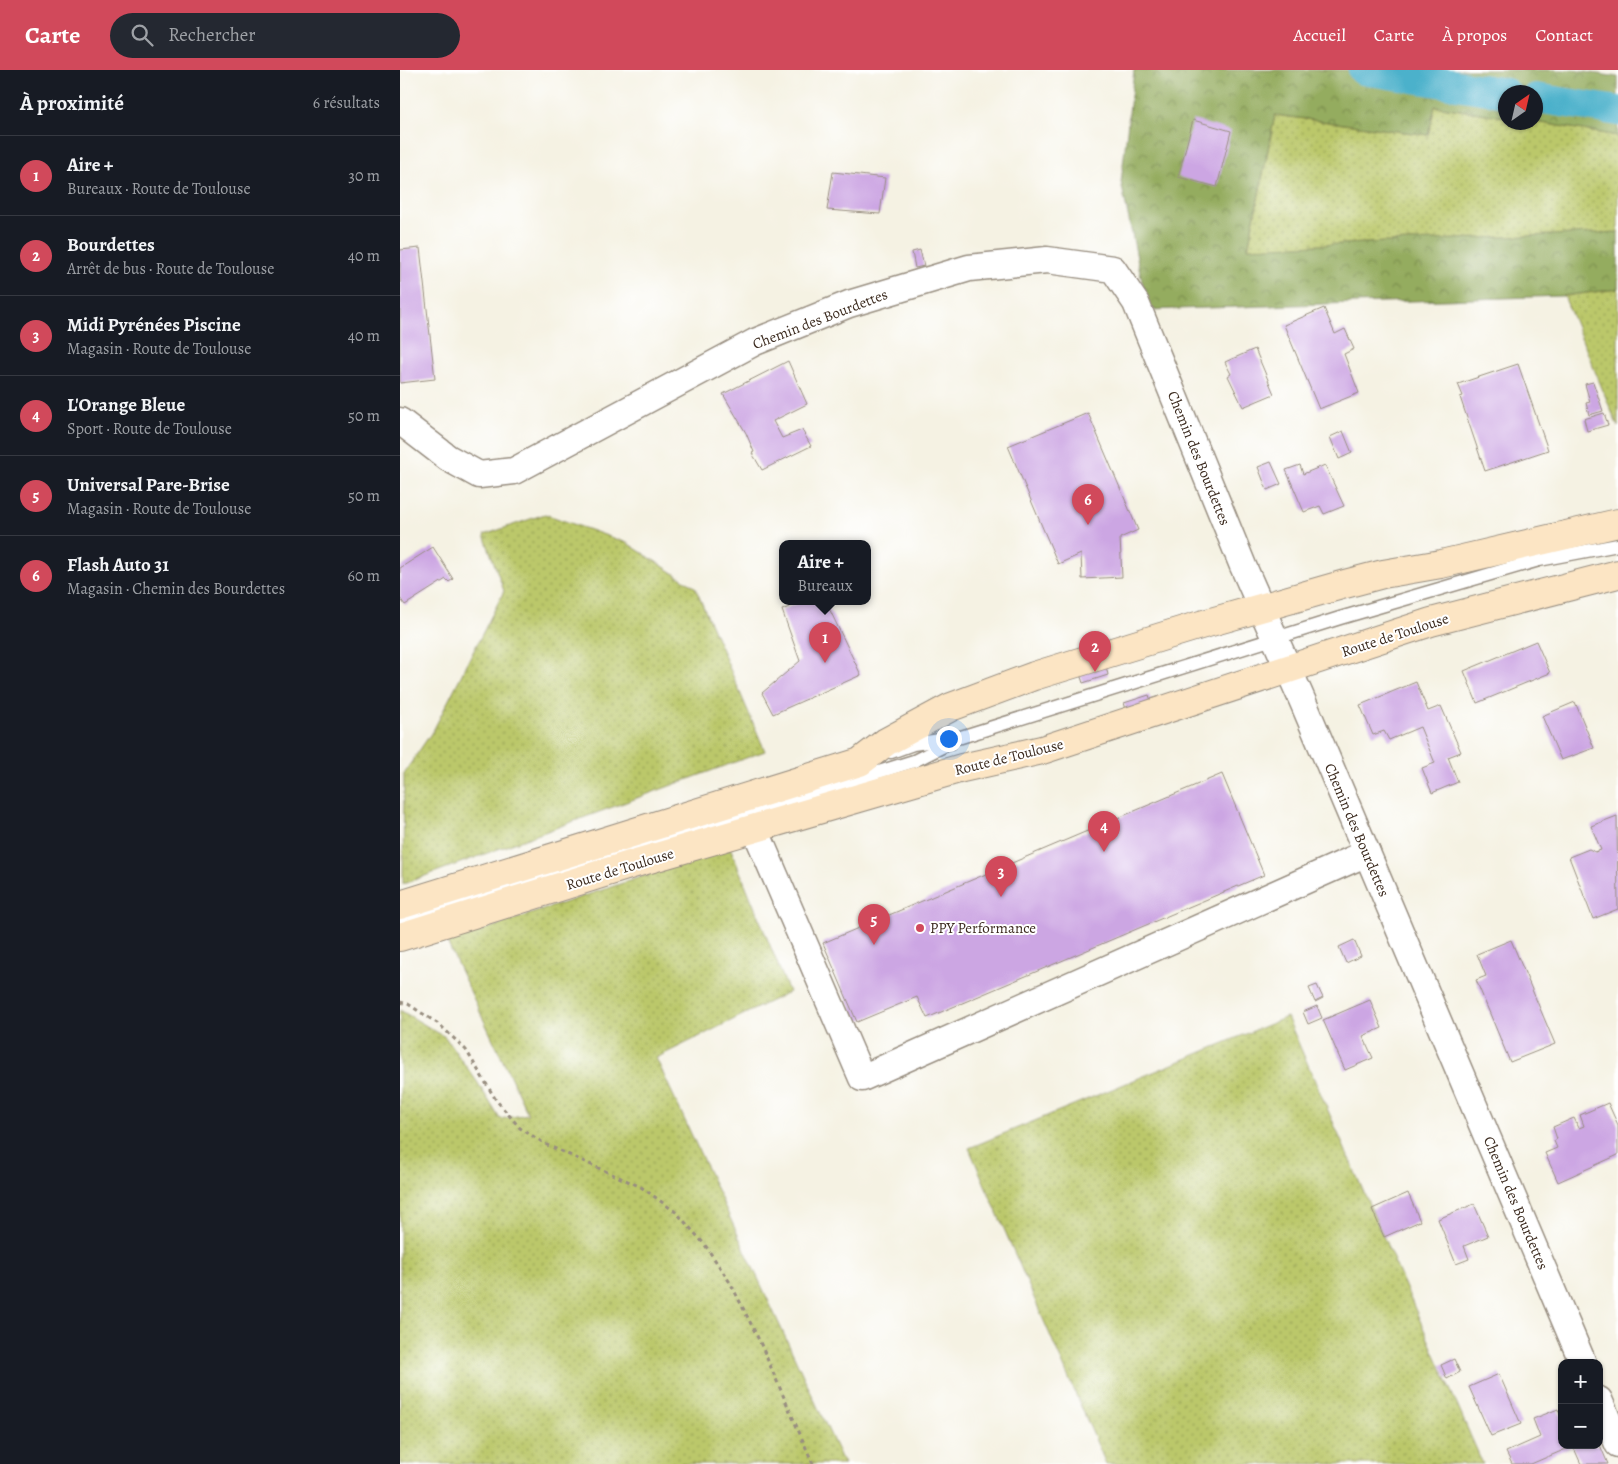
<!DOCTYPE html>
<html lang="fr">
<head>
<meta charset="utf-8">
<style>
  :root { --surface:#171b24; --page:#242831; --text:#f1f3f6; --muted:#9ea1a6; --line:#363941; --accent:#d1495b }
  body { margin:0; font-family:Alegreya,serif; background:var(--page); color:var(--text) }
  .controls { position:absolute; right:15px; bottom:15px; display:grid; overflow:hidden; border-radius:10px; box-shadow:0 1px 4px #0004 }
  .controls button { width:45px; height:45px; display:grid; place-items:center; padding:0; border:0; border-bottom:1px solid var(--line); background:var(--surface); color:var(--text); font:25px sans-serif }
  .compass { position:absolute; left:1098px; top:15px; width:45px; height:45px; border-radius:50%; background:var(--surface); box-shadow:0 1px 4px #0004; rotate:34deg }
  .you { position:absolute; left:548px; top:668px; width:18px; height:18px; margin:-12px; border:4px solid #fff; border-radius:50%; background:#1a73e8; box-shadow:0 0 0 8px #1a73e833 }
  .badge { display:grid; place-items:center; width:32px; height:32px; border-radius:50%; background:var(--accent); color:#fff; font-size:16px; font-weight:700 }
  .pin { position:absolute; translate:-50% -41px; filter:drop-shadow(0 1px 2px #0008) }
  .pin::after { content:''; position:absolute; top:26px; width:18px; height:15px; background:inherit; clip-path:polygon(0 0,100% 0,50% 100%) }
  .popup { position:absolute; left:379px; top:470px; width:92px; height:65px; box-sizing:border-box; display:grid; place-content:center; border-radius:10px; background:var(--surface); filter:drop-shadow(0 1px 4px #0005); font-size:16px; white-space:nowrap; color:var(--muted) }
  .popup b { font-size:19px; color:var(--text) }
  .popup::after { content:''; position:absolute; left:50%; top:100%; margin-left:-10px; border:10px solid transparent; border-top-color:var(--surface) }
  .list { margin:0; padding:0; list-style:none }
  h2 { display:flex; justify-content:space-between; align-items:center; height:65px; margin:0; padding:0 20px; font-size:21px }
  h2 small { font-size:16px; font-weight:400; color:var(--muted) }
  .list li { display:grid; grid-template-columns:32px 1fr auto; gap:15px; align-items:center; box-sizing:border-box; height:80px; padding:0 20px; border-top:1px solid var(--line) }
  .list b { display:block; font-size:19px; white-space:nowrap }
  .list p { margin:0; font-size:16px; white-space:nowrap; color:var(--muted) }
  .list em { font-size:16px; font-style:normal; color:var(--muted) }
  .icon { flex:none; width:28px; height:28px; fill:none; stroke:currentColor; stroke-width:2; stroke-linecap:round; stroke-linejoin:round }
  .map { position:relative; flex:none; width:1218px; height:1394px; overflow:hidden }
  header { display:flex; align-items:center; gap:30px; box-sizing:border-box; height:70px; padding:0 25px; background:var(--accent); color:#fff }
  header strong { font-size:24px }
  nav { display:flex; gap:28px; margin-inline-start:auto; font-size:18px }
  .search { width:350px; height:45px; background:var(--page); display:flex; align-items:center; gap:12px; box-sizing:border-box; padding:0 18px; border-radius:28px; color:var(--muted); font-size:19px }
  main { display:flex }
  aside { flex:1; background:var(--surface) }
  .map>svg:first-child { display:block }
</style>
</head>
<body>
<header>
<strong>Carte</strong>
<div class="search"><svg class="icon" aria-label="search" viewBox="0 0 24 24"><circle cx="10" cy="10" r="6"/><path d="M15 15l6 6"/></svg>Rechercher</div>
<nav><a>Accueil</a><a>Carte</a><a>À propos</a><a>Contact</a></nav>
</header>
<main>
<aside>
<h2>À proximité<small>6 résultats</small></h2>
<ul class="list">
<li><span class="badge">1</span><div><b>Aire +</b><p>Bureaux · Route de Toulouse</p></div><em>30 m</em></li>
<li><span class="badge">2</span><div><b>Bourdettes</b><p>Arrêt de bus · Route de Toulouse</p></div><em>40 m</em></li>
<li><span class="badge">3</span><div><b>Midi Pyrénées Piscine</b><p>Magasin · Route de Toulouse</p></div><em>40 m</em></li>
<li><span class="badge">4</span><div><b>L'Orange Bleue</b><p>Sport · Route de Toulouse</p></div><em>50 m</em></li>
<li><span class="badge">5</span><div><b>Universal Pare-Brise</b><p>Magasin · Route de Toulouse</p></div><em>50 m</em></li>
<li><span class="badge">6</span><div><b>Flash Auto 31</b><p>Magasin · Chemin des Bourdettes</p></div><em>60 m</em></li>
</ul>
</aside>
<div class="map">
<svg width="1218" height="1394" viewBox="0 0 1218 1394">
  <defs>
    <pattern id="grass-dots" width="8" height="8" patternUnits="userSpaceOnUse" patternTransform="scale(1.25)"><rect width="8" height="8" fill="#bbc86a"/><path d="M2 2h.1M6 6h.1" fill="none" stroke="#99a357" stroke-width="1.8" stroke-linecap="round"/></pattern>
    <pattern id="forest-crowns" width="20" height="18" patternUnits="userSpaceOnUse" patternTransform="scale(1.25)"><rect width="20" height="18" fill="#94ac5e"/><path d="M2 6a3 3 0 1 1 6 0M12 15a3 3 0 1 1 6 0" fill="none" stroke="#7a8c4d"/></pattern>
  </defs>
  <rect width="100%" height="100%" fill="#fff"/>
  <filter id="ink" filterUnits="userSpaceOnUse"><feTurbulence type="fractalNoise" baseFrequency=".02" numOctaves="2"/><feDisplacementMap in="SourceGraphic" scale="10" xChannelSelector="R" yChannelSelector="G"/><feConvolveMatrix kernelMatrix="1 2 1 2 8 2 1 2 1" color-interpolation-filters="sRGB"/></filter>
  <filter id="wash" filterUnits="userSpaceOnUse"><feTurbulence type="fractalNoise" baseFrequency=".0096" numOctaves="4" result="noise"/><feDisplacementMap in="SourceGraphic" scale="20" xChannelSelector="R" yChannelSelector="G"/><feGaussianBlur stdDeviation="1.12" result="paint"/><feColorMatrix in="noise" values="0 0 0 0 0 0 0 0 0 0 0 0 0 0 0 0 0 1.4 0 .05"/><feComposite in="paint" operator="in"/></filter>
  <g filter="url(#wash)">
    <rect width="100%" height="100%" fill="#f5f2e3"/>
    <!-- grass -->
    <g fill="url(#grass-dots)" stroke="#7b7944">
      <polygon points="1035,36 1105,47 1106,52 1136,52 1218,66 1218,163 848,179 875,45 1028,65"/>
      <polygon points="1218,219 1218,357 1164,226"/>
      <polygon points="145,444 227,473 295,517 365,681 3,814 4,703 34,659 104,521 84,465"/>
      <polygon points="330,777 389,922 256,988 444,1394 0,1394 0,940 45,967 78,1013 100,1049 128,1044 47,872"/>
      <polygon points="887,947 1083,1394 706,1394 569,1078"/>
    </g>
    <!-- forest -->
    <polygon fill="url(#forest-crowns)" stroke="#686b3e" points="734,0 1173,0 1218,7 1218,66 1136,52 1136,22 1106,22 1105,47 1035,36 1028,65 875,45 848,178 1218,162 1218,219 1163,226 748,240 721,112"/>
    <g fill="none" stroke-linecap="round" stroke-linejoin="round">
      <!-- canal -->
      <g stroke="#4cb1cb" stroke-width="30">
        <polyline points="963,0 1106,23"/>
        <polyline points="1136,28 1218,41"/>
      </g>
    </g>
    <g id="blocks">
      <!-- building -->
      <g fill="#cca6e3">
        <polygon points="793,50 831,61 817,117 778,107"/>
        <polygon points="433,102 485,108 480,144 427,140"/>
        <polygon points="20,178 35,309 0,313 0,180"/>
        <polygon points="520,180 524,196 515,198 512,182"/>
        <polygon points="924,238 935,264 945,259 954,279 944,284 959,323 919,339 884,255"/>
        <polygon points="855,279 874,324 843,337 828,306 831,304 825,292"/>
        <polygon points="388,291 407,334 373,351 382,368 402,360 411,376 362,400 352,383 354,382 346,363 323,324"/>
        <polygon points="1118,294 1148,380 1085,401 1060,327 1063,326 1058,314"/>
        <polygon points="1193,312 1203,341 1189,345 1186,333 1190,332 1185,314"/>
        <polygon points="688,343 738,460 720,468 722,507 682,509 681,484 658,494 608,376"/>
        <polygon points="1204,343 1208,355 1187,361 1184,349"/>
        <polygon points="943,361 952,383 939,389 930,367"/>
        <polygon points="871,392 881,414 867,420 858,397"/>
        <polygon points="900,395 903,404 925,395 944,436 924,444 920,436 904,442 886,400"/>
        <polygon points="33,477 53,509 49,512 46,509 5,535 0,528 0,498"/>
        <polygon points="401,532 426,532 461,605 373,644 362,623 400,591 382,540"/>
        <polygon points="1136,571 1150,603 1077,633 1064,601"/>
        <polygon points="706,596 708,605 683,613 680,604"/>
        <polygon points="1016,612 1028,641 1041,636 1061,682 1048,687 1058,712 1032,723 1022,698 1035,693 1020,657 989,670 984,661 973,665 960,635"/>
        <polygon points="749,625 752,634 727,642 724,633"/>
        <polygon points="1175,632 1194,678 1161,690 1142,646"/>
        <polygon points="822,704 864,805 527,948 517,927 457,952 423,873"/>
        <polygon points="1217,746 1218,839 1193,849 1169,787 1189,779 1195,782 1201,780 1191,756"/>
        <polygon points="954,870 961,886 946,893 939,877"/>
        <polygon points="1111,870 1155,974 1110,992 1076,910 1086,906 1077,884"/>
        <polygon points="917,915 923,928 915,932 909,918"/>
        <polygon points="970,930 982,958 963,966 973,988 945,1000 923,950"/>
        <polygon points="917,936 922,948 908,954 903,942"/>
        <polygon points="1208,1033 1218,1055 1218,1085 1158,1112 1145,1083 1157,1078 1154,1071 1157,1069 1153,1057 1174,1048 1179,1058 1184,1056 1180,1045"/>
        <polygon points="1008,1123 1020,1151 984,1167 972,1139"/>
        <polygon points="1074,1134 1088,1166 1064,1176 1069,1189 1056,1194 1038,1149"/>
        <polygon points="1054,1289 1060,1302 1047,1309 1041,1295"/>
        <polygon points="1099,1304 1121,1354 1091,1366 1069,1317"/>
        <polygon points="1158,1339 1160,1345 1162,1344 1162,1375 1200,1375 1208,1394 1181,1394 1173,1376 1131,1394 1112,1394 1106,1382 1140,1367 1133,1349"/>
      </g>
    </g>
  </g>
  <g filter="url(#ink)">
    <use href="#blocks" fill-opacity="0" stroke="#988e80" stroke-width="1"/>
    <g fill="none" stroke-linecap="round" stroke-linejoin="round">
      <defs>
        <g id="service">
          <polyline points="491,682 513,674 561,667 940,548 1139,490 1218,475"/>
          <polyline points="0,852 514,691 550,673"/>
        </g>
        <g id="minor">
          <polyline points="0,351 48,388 79,405 114,401 355,272 449,234 569,198 647,190 713,199 736,233 843,496 903,632 1183,1293"/>
          <polyline points="355,759 462,1008 967,783"/>
          <polyline points="1199,1330 1218,1374"/>
        </g>
        <g id="secondary">
          <polyline points="0,835 460,692 486,672 551,637 634,606 797,556 945,514 983,504 1041,494 1218,453"/>
          <polyline points="0,867 236,793 562,698 642,680 1031,552 1218,504"/>
        </g>
      </defs>
      <!-- service casing -->
      <use href="#service" stroke="#988e80" stroke-width="15"/>
      <!-- minor casing -->
      <use href="#minor" stroke="#988e80" stroke-width="29"/>
      <!-- secondary casing -->
      <use href="#secondary" stroke="#988e80" stroke-width="30"/>
      <!-- path -->
      <polyline stroke="#988e80" stroke-width="3" stroke-dasharray="4 4" stroke-linecap="butt" points="0,932 8,934 40,955 66,980 96,1030 120,1058 147,1075 241,1117 277,1143 305,1175 331,1214 359,1270 413,1394"/>
      <!-- service -->
      <use href="#service" stroke="#fff" stroke-width="12"/>
      <!-- minor -->
      <use href="#minor" stroke="#fff" stroke-width="26"/>
      <!-- secondary -->
      <use href="#secondary" stroke="#fce5c4" stroke-width="28"/>
    </g>
  </g>
  <!-- markers -->
  <circle fill="#d1495b" stroke="#fff" stroke-width="2" cx="520" cy="858" r="5"/>
  <g text-anchor="middle" stroke-width="4" stroke-linejoin="round" paint-order="stroke">
    <!-- street labels -->
    <g font-size="15" fill="#3b2a1e" stroke="#fff">
      <text transform="translate(420 249) rotate(-21)" y="5">Chemin des Bourdettes</text>
      <text transform="translate(799 388) rotate(68)" y="5">Chemin des Bourdettes</text>
      <text transform="translate(995 565) rotate(-18)" y="5">Route de Toulouse</text>
      <text transform="translate(609 687) rotate(-14)" y="5">Route de Toulouse</text>
      <text transform="translate(957 760) rotate(67)" y="5">Chemin des Bourdettes</text>
      <text transform="translate(220 799) rotate(-17)" y="5">Route de Toulouse</text>
      <text transform="translate(1116 1133) rotate(67)" y="5">Chemin des Bourdettes</text>
    </g>
    <!-- poi labels -->
    <g font-size="15" fill="#3b2a1e" stroke="#fff" text-anchor="start">
      <text x="530" y="863">PPY Performance</text>
    </g>
  </g>
</svg>
<div class="controls">
<button>+</button>
<button>−</button>
</div>
<svg class="compass" viewBox="-18 -18 36 36"><path d="M0-13l5 13h-10z" fill="#e53935"/><path d="M0 13l5-13h-10z" fill="#9ea1a6"/></svg>
<div class="you"></div>
<div class="pin badge" style="left:425px;top:593px">1</div>
<div class="popup"><b>Aire +</b>Bureaux</div>
<div class="pin badge" style="left:695px;top:602px">2</div>
<div class="pin badge" style="left:601px;top:827px">3</div>
<div class="pin badge" style="left:704px;top:782px">4</div>
<div class="pin badge" style="left:474px;top:875px">5</div>
<div class="pin badge" style="left:688px;top:455px">6</div>
</div>
</main>
</body>
</html>
